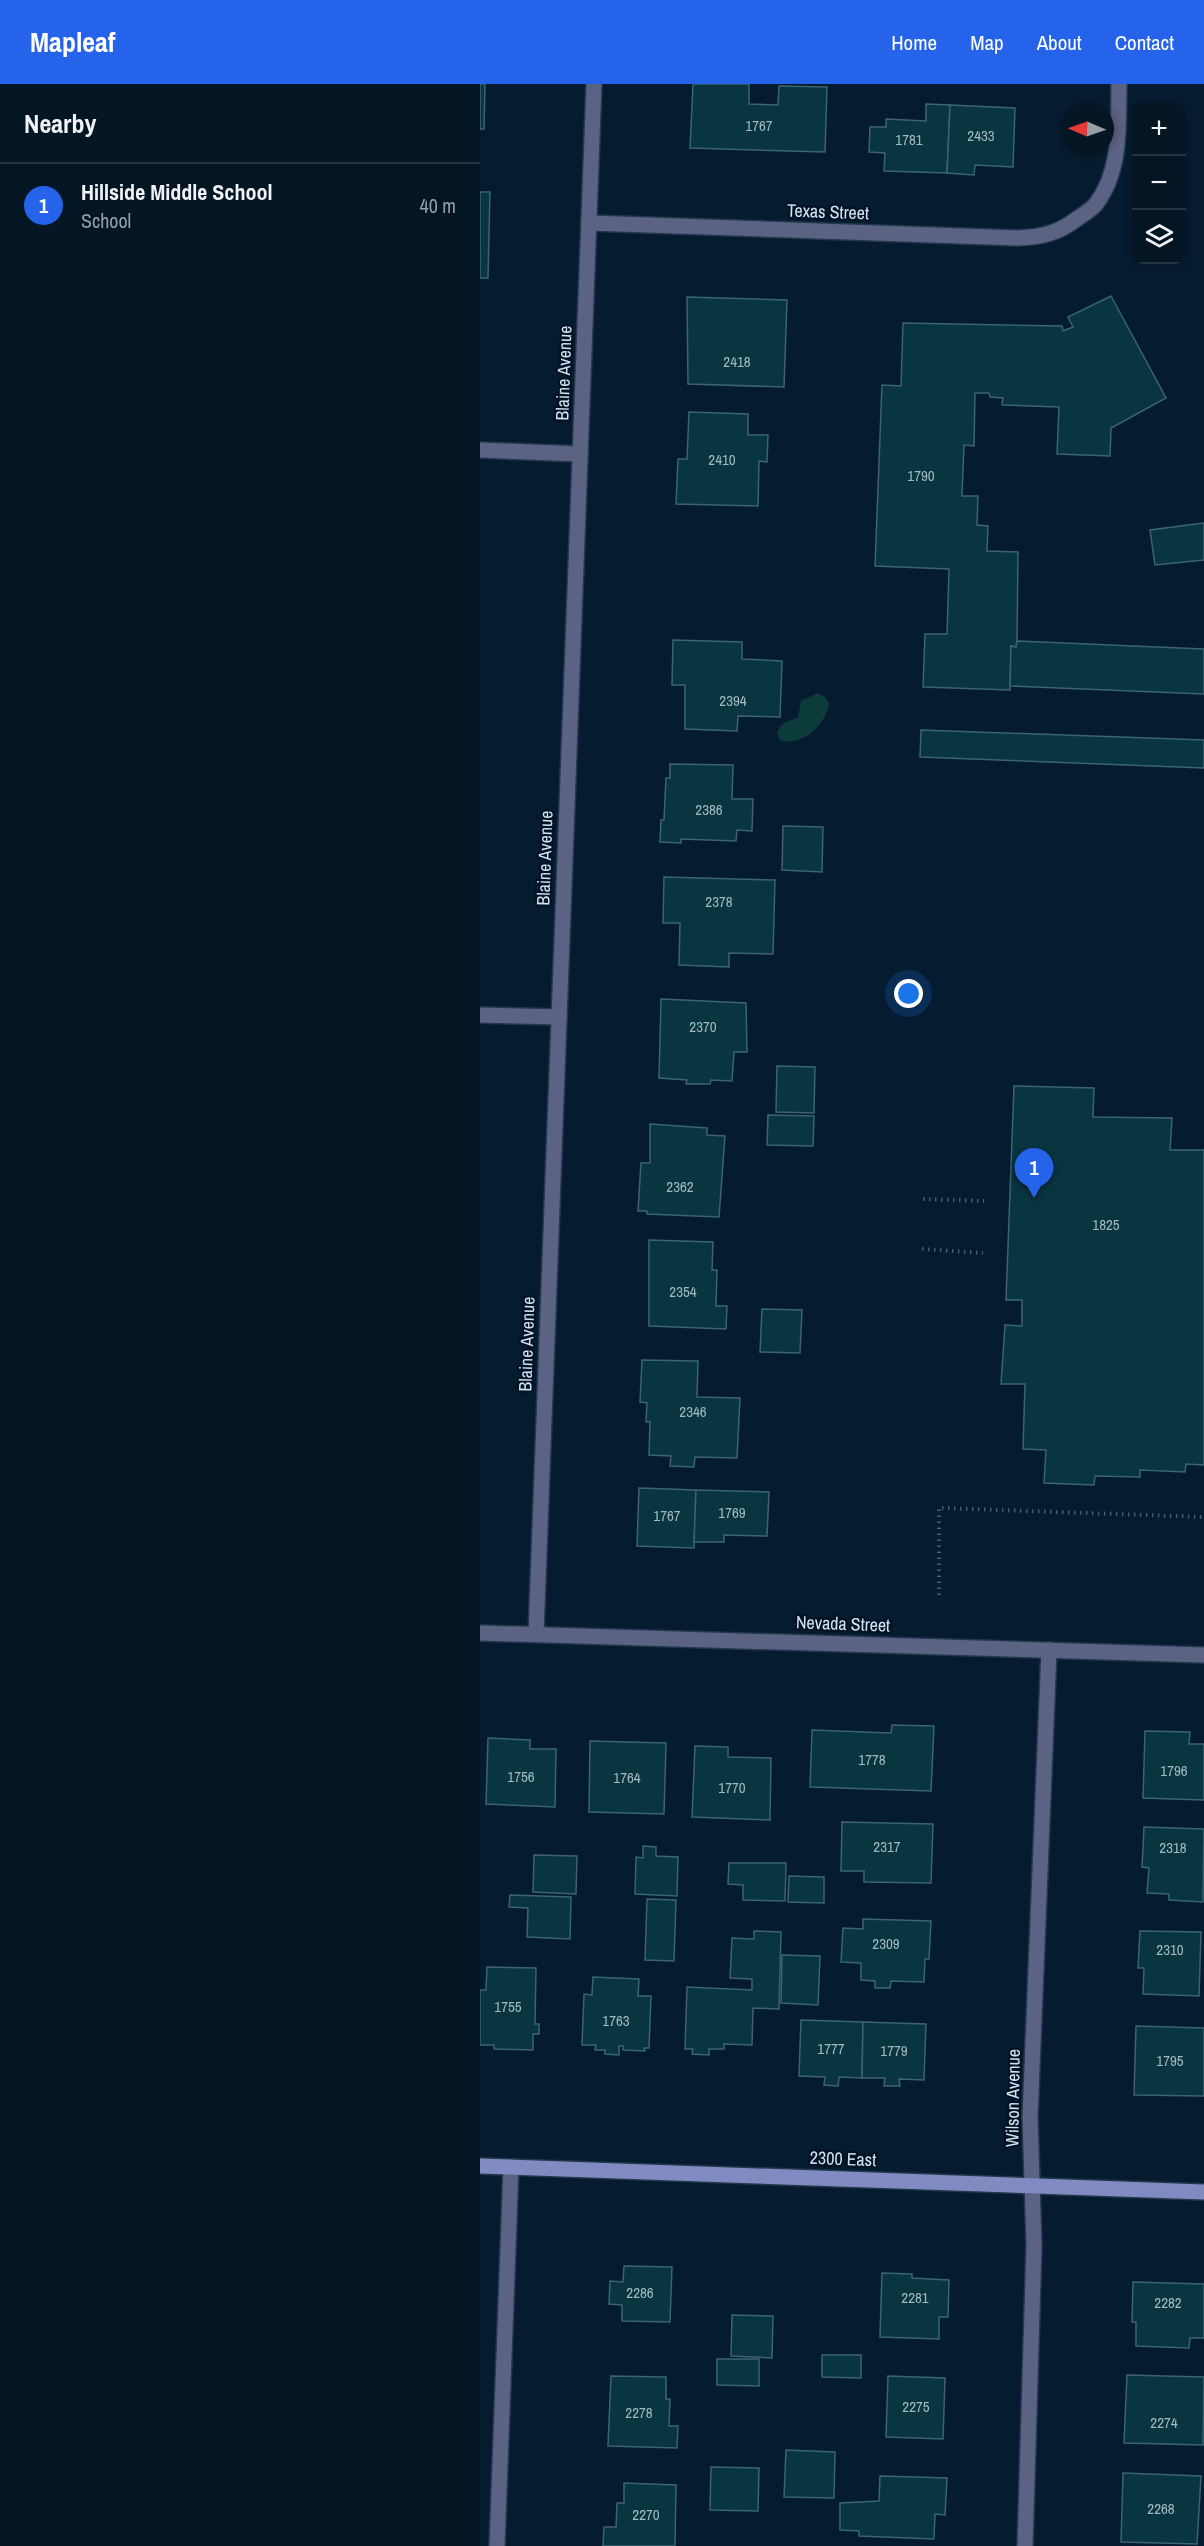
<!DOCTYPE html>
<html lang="en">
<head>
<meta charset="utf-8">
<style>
  :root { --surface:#041524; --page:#122231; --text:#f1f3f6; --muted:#979fa6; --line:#253441; --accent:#2563eb }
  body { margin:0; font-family:"Archivo Narrow",sans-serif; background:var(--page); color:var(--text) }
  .controls { position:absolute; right:18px; top:18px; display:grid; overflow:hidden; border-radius:12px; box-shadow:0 3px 9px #0003 }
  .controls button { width:54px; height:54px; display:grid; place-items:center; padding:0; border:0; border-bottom:2px solid var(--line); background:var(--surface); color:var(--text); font:30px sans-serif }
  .compass { position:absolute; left:580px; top:18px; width:54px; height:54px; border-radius:50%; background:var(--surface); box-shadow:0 3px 9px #0003; rotate:272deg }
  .you { position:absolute; left:429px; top:910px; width:21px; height:21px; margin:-15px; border:4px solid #fff; border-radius:50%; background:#1a73e8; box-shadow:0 0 0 9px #1a73e833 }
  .badge { display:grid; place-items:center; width:39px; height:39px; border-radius:50%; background:var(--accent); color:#fff; font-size:20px; font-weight:700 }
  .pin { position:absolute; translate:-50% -50px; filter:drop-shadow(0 2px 3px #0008) }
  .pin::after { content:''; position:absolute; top:32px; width:21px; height:18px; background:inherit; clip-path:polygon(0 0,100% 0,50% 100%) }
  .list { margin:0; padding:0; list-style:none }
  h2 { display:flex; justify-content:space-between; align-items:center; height:78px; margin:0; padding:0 24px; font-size:26px }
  h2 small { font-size:20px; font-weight:400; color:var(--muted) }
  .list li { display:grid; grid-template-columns:39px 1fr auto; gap:18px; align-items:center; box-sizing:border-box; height:84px; padding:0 24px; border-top:2px solid var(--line) }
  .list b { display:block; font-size:22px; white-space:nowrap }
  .list p { margin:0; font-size:20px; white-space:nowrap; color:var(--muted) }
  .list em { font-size:20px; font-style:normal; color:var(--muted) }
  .icon { flex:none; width:33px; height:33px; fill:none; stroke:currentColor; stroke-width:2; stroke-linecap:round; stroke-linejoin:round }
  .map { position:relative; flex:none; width:724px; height:2462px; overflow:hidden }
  header { display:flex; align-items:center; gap:36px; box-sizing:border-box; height:84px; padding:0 30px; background:var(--accent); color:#fff }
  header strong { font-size:28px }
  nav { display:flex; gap:33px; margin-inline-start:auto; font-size:21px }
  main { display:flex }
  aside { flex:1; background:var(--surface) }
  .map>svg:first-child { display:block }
</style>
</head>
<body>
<header>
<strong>Mapleaf</strong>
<nav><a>Home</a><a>Map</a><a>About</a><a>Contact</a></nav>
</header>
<main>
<aside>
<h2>Nearby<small></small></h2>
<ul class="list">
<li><span class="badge">1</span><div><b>Hillside Middle School</b><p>School</p></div><em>40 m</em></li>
</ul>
</aside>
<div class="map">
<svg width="724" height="2462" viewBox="0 0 724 2462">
  <rect width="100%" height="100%" fill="#051c30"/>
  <!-- water -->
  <path fill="#0b3c3a" d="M 338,609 L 345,613 L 349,619 C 347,640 321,664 300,656 L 297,649 C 301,638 308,637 318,634 L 321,617 Z"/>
  <!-- building -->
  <g fill="#093540" stroke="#3b6470" stroke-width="1.5">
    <polygon points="0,0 5,0 4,45 0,45"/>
    <polygon points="213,0 269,0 269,20 298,21 299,2 347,3 345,68 210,64"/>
    <polygon points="446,20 470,21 467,89 404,87 405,69 389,68 390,43 406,43 406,35 446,37"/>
    <polygon points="470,21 535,24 533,83 495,81 494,91 467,89"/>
    <polygon points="0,108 10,108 8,194 0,194"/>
    <polygon points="631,212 686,314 631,344 630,372 577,370 579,323 522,321 523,314 510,313 509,309 495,309 494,362 484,361 482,412 498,412 497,441 508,442 507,467 538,468 537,557 536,563 531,562 530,606 443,603 445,550 467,550 469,485 395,482 402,301 421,302 423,239 582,242 583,247 593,243 588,233"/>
    <polygon points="207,213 307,216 304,303 208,300"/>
    <polygon points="209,328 268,330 268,351 288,351 287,378 279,377 278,422 196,420 198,375 207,375"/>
    <polygon points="724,439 724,476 675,481 670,446"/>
    <polygon points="193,556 262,558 262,575 302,577 300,633 258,632 257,647 205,645 205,601 192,601"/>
    <polygon points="537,557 724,565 724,610 530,602 531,562 536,563"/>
    <polygon points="441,646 724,656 724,684 440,673"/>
    <polygon points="190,680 253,681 252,715 273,715 272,747 257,746 256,757 201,755 201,759 180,758 181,736 184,736 186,694 190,694"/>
    <polygon points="303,742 343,743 342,788 302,786"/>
    <polygon points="184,793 295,796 293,870 249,869 249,883 199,881 200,839 183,839"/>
    <polygon points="181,915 266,919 267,968 254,968 252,997 231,996 230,1000 206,1000 207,996 179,994"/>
    <polygon points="297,982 335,983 334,1029 296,1028"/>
    <polygon points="534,1002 614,1004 613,1033 692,1034 690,1066 724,1066 724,1381 706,1380 705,1388 660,1386 660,1393 615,1392 614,1401 564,1399 566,1366 543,1365 545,1300 521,1300 525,1241 542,1242 542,1216 526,1216"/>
    <polygon points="288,1031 334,1032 333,1062 287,1061"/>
    <polygon points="170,1040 227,1044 227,1051 245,1052 239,1133 167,1130 167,1127 158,1127 161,1079 170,1079"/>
    <polygon points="169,1156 233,1158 232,1186 237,1186 236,1222 247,1222 246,1245 169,1242"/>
    <polygon points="282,1225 322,1226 320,1269 280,1268"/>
    <polygon points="162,1276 218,1277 217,1313 260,1314 257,1374 215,1373 214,1383 190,1382 191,1372 169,1371 170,1338 166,1338 167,1319 160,1318"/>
    <polygon points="159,1404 216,1406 214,1464 157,1462"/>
    <polygon points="216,1406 289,1408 287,1452 244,1451 244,1458 214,1458"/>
    <polygon points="412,1641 454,1642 451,1707 330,1703 332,1646 411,1649"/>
    <polygon points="665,1647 710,1648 709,1660 724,1660 724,1716 663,1714"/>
    <polygon points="8,1654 50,1656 50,1665 76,1665 75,1723 6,1720"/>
    <polygon points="110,1657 186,1659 184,1730 109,1728"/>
    <polygon points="215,1662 248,1663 248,1673 291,1674 290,1736 212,1733"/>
    <polygon points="362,1738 453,1740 451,1799 384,1798 384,1787 361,1787"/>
    <polygon points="664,1743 724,1745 723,1818 689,1816 689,1810 667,1809 669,1784 662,1783"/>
    <polygon points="163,1762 176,1763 176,1772 198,1773 197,1812 155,1810 156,1773 163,1774"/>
    <polygon points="54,1771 97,1772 96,1810 53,1808"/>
    <polygon points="249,1779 306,1779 305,1817 263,1816 263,1801 248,1800"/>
    <polygon points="309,1792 344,1793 344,1819 308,1818"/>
    <polygon points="30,1811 91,1813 90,1855 47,1853 48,1824 29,1823"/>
    <polygon points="167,1815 196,1816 194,1877 165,1876"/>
    <polygon points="383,1835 451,1837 449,1875 445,1875 444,1898 411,1897 410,1904 395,1904 395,1897 381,1896 381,1879 361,1878 363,1844 383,1845"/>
    <polygon points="274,1847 301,1848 299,1925 273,1924 272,1961 244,1960 244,1965 229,1965 229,1971 212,1970 213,1965 205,1965 207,1903 272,1906 272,1895 250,1894 252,1854 274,1855"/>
    <polygon points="660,1847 721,1848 719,1912 663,1910 664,1884 658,1884"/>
    <polygon points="302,1871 340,1872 338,1921 301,1919"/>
    <polygon points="7,1883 56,1884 55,1940 59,1940 59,1950 53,1950 53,1966 14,1965 14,1961 0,1961 0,1906 6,1906"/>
    <polygon points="113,1893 159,1895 158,1912 171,1912 169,1964 164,1964 165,1967 143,1966 143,1962 139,1962 139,1971 125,1970 125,1966 115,1966 116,1961 102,1961 104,1910 112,1911"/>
    <polygon points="321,1936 383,1938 382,1994 359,1993 358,2002 344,2001 345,1993 319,1992"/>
    <polygon points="383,1938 446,1940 444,1996 419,1995 420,2002 404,2002 405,1994 382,1994"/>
    <polygon points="656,1942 724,1944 724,2012 654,2011"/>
    <polygon points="144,2182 192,2183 190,2238 142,2237 142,2221 129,2220 130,2197 143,2198"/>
    <polygon points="402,2189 432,2190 432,2194 469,2196 468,2233 459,2233 459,2255 400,2253"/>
    <polygon points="653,2198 724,2200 724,2254 710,2254 709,2264 656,2262 656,2238 652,2238"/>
    <polygon points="252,2231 293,2232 292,2274 251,2272"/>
    <polygon points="342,2271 381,2271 381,2294 342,2293"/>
    <polygon points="237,2275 279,2275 279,2302 237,2301"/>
    <polygon points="647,2291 724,2293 723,2361 644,2359"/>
    <polygon points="131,2292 186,2293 186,2315 190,2315 189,2342 198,2342 197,2364 128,2362"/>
    <polygon points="408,2292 465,2294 463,2355 406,2353"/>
    <polygon points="306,2366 355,2368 354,2414 304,2413"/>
    <polygon points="231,2383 279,2384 278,2427 230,2426"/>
    <polygon points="643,2389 721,2392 717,2460 641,2458"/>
    <polygon points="400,2392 467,2394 465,2431 455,2430 454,2455 379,2452 379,2447 360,2446 360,2419 399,2417"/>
    <polygon points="144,2399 196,2401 195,2462 123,2462 124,2443 136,2443 137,2419 144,2419"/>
  </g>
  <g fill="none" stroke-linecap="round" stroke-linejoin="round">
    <defs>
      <g id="street">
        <path d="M 109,139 L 538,154 C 562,153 579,149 598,134 C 604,130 611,126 616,120 C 642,86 638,40 639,0"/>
        <polyline points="0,366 100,370"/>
        <polyline points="0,931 79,933"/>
        <polyline points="0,1549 724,1571"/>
        <polyline points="56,1550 114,0"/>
        <polyline points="17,2462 31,2083"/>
        <polyline points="545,2462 554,2161 550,2033 569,1566"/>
      </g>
      <polyline id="secondary" points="0,2082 724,2108"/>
    </defs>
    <!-- street casing -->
    <use href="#street" stroke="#22384b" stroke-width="18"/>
    <!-- secondary casing -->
    <use href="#secondary" stroke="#22384b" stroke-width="18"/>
    <!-- path -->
    <g stroke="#475c6e" stroke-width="4" stroke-dasharray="1.5 4.5" stroke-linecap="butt">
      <polyline points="443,1115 504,1117"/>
      <polyline points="442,1165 503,1169"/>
      <polyline points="459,1511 459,1424 724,1433"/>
    </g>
    <!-- street -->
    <use href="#street" stroke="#5c6284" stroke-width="15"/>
    <!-- secondary -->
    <use href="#secondary" stroke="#818bc2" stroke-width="15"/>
  </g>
  <g text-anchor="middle" stroke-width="4.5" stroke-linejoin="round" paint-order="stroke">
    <!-- number labels -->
    <g font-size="15" fill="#a2b8c5">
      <text x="279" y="47">1767</text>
      <text x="501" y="57">2433</text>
      <text x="429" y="61">1781</text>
      <text x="257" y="283">2418</text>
      <text x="242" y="381">2410</text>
      <text x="441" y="397">1790</text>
      <text x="253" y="622">2394</text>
      <text x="229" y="731">2386</text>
      <text x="239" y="823">2378</text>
      <text x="223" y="948">2370</text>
      <text x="200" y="1108">2362</text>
      <text x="626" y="1146">1825</text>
      <text x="203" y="1213">2354</text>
      <text x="213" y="1333">2346</text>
      <text x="252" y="1434">1769</text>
      <text x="187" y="1437">1767</text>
      <text x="392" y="1681">1778</text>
      <text x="694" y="1692">1796</text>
      <text x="41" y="1698">1756</text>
      <text x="147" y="1699">1764</text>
      <text x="252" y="1709">1770</text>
      <text x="407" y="1768">2317</text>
      <text x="693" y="1769">2318</text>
      <text x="406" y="1865">2309</text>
      <text x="690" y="1871">2310</text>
      <text x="28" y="1928">1755</text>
      <text x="136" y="1942">1763</text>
      <text x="351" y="1970">1777</text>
      <text x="414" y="1972">1779</text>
      <text x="690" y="1982">1795</text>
      <text x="160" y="2214">2286</text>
      <text x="435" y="2219">2281</text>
      <text x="688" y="2224">2282</text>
      <text x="436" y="2328">2275</text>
      <text x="159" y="2334">2278</text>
      <text x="684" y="2344">2274</text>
      <text x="681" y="2430">2268</text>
      <text x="166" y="2436">2270</text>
    </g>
    <!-- street labels -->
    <g font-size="18" fill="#d5e3f1" stroke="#001226">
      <text transform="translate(348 128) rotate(2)" y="6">Texas Street</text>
      <text transform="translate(84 289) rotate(-88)" y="6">Blaine Avenue</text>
      <text transform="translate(65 774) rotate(-88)" y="6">Blaine Avenue</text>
      <text transform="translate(47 1260) rotate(-88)" y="6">Blaine Avenue</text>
      <text transform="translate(363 1540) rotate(2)" y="6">Nevada Street</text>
      <text transform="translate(533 2014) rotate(-89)" y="6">Wilson Avenue</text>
      <text transform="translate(363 2075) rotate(2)" y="6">2300 East</text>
    </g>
  </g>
</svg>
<div class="controls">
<button>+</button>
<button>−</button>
<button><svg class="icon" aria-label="layers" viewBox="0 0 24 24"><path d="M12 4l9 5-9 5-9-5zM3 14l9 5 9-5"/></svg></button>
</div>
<svg class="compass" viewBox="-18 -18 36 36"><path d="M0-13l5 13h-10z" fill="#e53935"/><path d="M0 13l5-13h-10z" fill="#979fa6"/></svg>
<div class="you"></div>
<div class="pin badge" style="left:554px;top:1114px">1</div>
</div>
</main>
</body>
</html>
